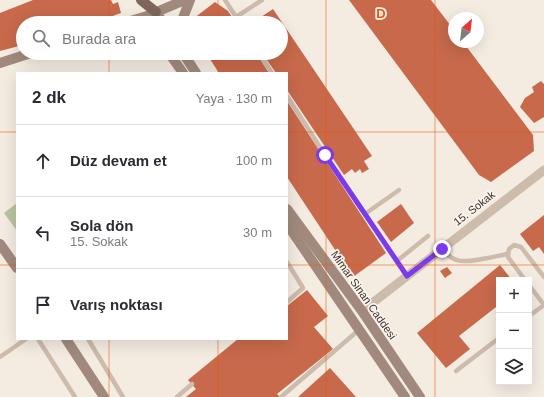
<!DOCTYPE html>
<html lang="tr">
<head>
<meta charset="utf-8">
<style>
  :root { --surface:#fff; --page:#f2f2f3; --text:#2b2b33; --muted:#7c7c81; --line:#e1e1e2 }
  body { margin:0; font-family:Arial,sans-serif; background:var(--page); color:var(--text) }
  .controls { position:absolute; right:12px; bottom:12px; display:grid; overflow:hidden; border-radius:0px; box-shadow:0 4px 16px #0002 }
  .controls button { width:36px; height:36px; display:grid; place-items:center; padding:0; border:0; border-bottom:1px solid var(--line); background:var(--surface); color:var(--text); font:20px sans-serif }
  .compass { position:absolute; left:448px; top:12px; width:36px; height:36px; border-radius:50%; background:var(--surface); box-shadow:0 4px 16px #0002; rotate:28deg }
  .stop { position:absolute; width:12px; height:12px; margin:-9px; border:3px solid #7c3aed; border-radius:50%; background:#fff }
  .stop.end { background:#7c3aed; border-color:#fff; box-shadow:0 1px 4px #0008 }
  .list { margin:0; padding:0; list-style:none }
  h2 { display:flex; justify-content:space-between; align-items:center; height:52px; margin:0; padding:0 16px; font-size:17px }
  h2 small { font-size:13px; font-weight:400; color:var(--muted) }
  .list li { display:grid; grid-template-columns:26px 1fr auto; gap:12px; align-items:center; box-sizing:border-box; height:72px; padding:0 16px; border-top:1px solid var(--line) }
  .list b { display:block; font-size:15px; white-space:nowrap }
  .list p { margin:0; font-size:13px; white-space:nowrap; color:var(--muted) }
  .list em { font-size:13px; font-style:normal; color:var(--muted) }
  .icon { flex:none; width:22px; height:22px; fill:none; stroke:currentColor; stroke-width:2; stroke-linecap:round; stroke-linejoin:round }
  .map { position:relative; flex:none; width:544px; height:397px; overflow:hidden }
  .search { position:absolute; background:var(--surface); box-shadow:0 4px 16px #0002; left:16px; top:16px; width:272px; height:44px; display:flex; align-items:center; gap:10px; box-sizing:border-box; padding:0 14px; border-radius:22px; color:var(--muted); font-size:15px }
  .panel { position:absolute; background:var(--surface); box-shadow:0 4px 16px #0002; left:16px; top:72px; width:272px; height:268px; border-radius:0px }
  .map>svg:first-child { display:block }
</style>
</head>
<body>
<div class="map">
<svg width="544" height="397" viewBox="0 0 544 397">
  <rect width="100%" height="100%" fill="#f4ebe1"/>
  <!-- green -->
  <polygon fill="#b8c4a0" points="17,203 17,231 4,213"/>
  <!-- building -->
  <g fill="#c8694b">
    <polygon points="33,0 111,0 113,4 118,2 121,13 93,23 23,23 23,45 0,51 0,13"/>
    <polygon points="349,0 431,0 454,30 454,42 463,42 533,135 534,151 491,182 479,175"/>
    <polygon points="215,2 228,11 236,23 189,23 189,22"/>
    <polygon points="273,9 372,156 364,161 369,169 362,173 360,169 355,173 352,169 344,175 287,90 287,73 276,73 262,53 281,53 281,23 252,23"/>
    <polygon points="206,53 256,53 269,73 219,73"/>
    <polygon points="541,81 544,84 544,117 534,123 520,107 525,98 534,92 532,87"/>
    <polygon points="287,101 386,253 353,277 287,177"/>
    <polygon points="401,204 414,223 391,242 377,222"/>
    <polygon points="544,215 544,254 539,247 533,251 520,234"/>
    <polygon points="500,265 512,280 499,280 499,311 496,307 459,336 470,349 446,368 417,333"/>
    <polygon points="447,267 452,273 445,278 440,271"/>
    <polygon points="307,290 328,316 314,327 333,349 277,394 280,397 186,397 196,389 188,380 238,339 287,339 287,306"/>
    <polygon points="330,368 356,397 298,397"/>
  </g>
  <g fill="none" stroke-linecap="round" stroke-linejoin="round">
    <!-- lane -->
    <g stroke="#cdbbac" stroke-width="4.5">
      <polyline points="225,0 240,23"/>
      <polyline points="236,17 262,0"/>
      <polyline points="259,53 272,73"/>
      <polyline points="287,96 325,155 407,276"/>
      <polyline points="365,214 399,190"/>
      <path d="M 442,249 C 446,254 450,258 457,260 C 467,264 496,256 507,254"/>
      <polyline points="397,261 428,236"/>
      <polyline points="287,262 303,288 287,302"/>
      <polyline points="525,280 508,257 509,249 514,245 521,247 544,277"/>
      <polyline points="529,285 544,305"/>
      <polyline points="529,316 544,305"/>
      <polyline points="38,339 75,397"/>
      <polyline points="88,339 123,397"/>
      <polyline points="0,357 26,339"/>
      <polyline points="456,371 499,338"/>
      <polyline points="177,397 192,384"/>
      <polyline points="281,397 360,329"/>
    </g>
    <!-- street -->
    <polyline stroke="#cdbbac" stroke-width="9" points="362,311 544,170"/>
    <!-- secondary -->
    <g stroke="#a18a7d" stroke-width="10">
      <polyline points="156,12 163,23"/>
      <polyline points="124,23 147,16 185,0"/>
      <polyline points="181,23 190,0"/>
      <polyline points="169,53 183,73"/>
      <polyline points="183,53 196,73"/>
      <polyline points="0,63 31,53"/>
      <polyline points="287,209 362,311 420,397"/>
      <polyline points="287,224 405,397"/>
      <polyline points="0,244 17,268"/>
      <polyline points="66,339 104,397"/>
    </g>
    <!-- primary -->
    <polyline stroke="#7d675c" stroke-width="10" points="141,0 156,12"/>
  </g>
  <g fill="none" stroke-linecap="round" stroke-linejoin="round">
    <!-- route -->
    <polyline stroke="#7c3aed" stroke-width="5" points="325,155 407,276 442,249"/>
  </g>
  <!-- grid -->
  <path fill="none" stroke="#e8590c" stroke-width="1" stroke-opacity="0.55" d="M 109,0 L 109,23M 218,0 L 218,23M 326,0 L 326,397M 435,0 L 435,397M 109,53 L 109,73M 218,53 L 218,73M 0,132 L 17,132M 287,132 L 544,132M 0,265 L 17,265M 287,265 L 544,265M 109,339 L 109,397M 218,339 L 218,397"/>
  <g text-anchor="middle" stroke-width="3.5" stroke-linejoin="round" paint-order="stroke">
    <!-- street labels -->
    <g font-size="11" fill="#3b302b" stroke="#fbf5ee">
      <text transform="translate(474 208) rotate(-38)" y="4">15. Sokak</text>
      <text transform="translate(364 295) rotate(55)" y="4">Mimar Sinan Caddesi</text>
    </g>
  </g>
  <g font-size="13" text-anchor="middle" font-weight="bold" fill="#e8590c" stroke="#fbf5ee" stroke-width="3.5" stroke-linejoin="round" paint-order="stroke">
    <text x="381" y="18">D</text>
  </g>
</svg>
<div class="controls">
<button>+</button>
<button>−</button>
<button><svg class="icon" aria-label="layers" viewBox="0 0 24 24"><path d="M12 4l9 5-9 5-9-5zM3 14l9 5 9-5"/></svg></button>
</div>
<svg class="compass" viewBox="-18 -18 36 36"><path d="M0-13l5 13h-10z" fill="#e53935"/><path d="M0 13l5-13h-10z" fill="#7c7c81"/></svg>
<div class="stop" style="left:325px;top:155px"></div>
<div class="stop end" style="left:442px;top:249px"></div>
<div class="search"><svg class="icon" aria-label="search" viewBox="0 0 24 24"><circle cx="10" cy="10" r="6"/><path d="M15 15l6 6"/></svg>Burada ara</div>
<section class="panel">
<h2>2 dk<small>Yaya · 130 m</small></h2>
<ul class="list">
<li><svg class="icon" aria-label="ahead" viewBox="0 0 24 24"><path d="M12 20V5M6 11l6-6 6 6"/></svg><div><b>Düz devam et</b></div><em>100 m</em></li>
<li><svg class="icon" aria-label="left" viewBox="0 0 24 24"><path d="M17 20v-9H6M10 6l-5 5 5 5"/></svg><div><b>Sola dön</b><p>15. Sokak</p></div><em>30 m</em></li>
<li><svg class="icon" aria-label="arrive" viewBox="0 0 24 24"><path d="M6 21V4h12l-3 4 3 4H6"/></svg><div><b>Varış noktası</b></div></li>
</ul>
</section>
</div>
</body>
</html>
